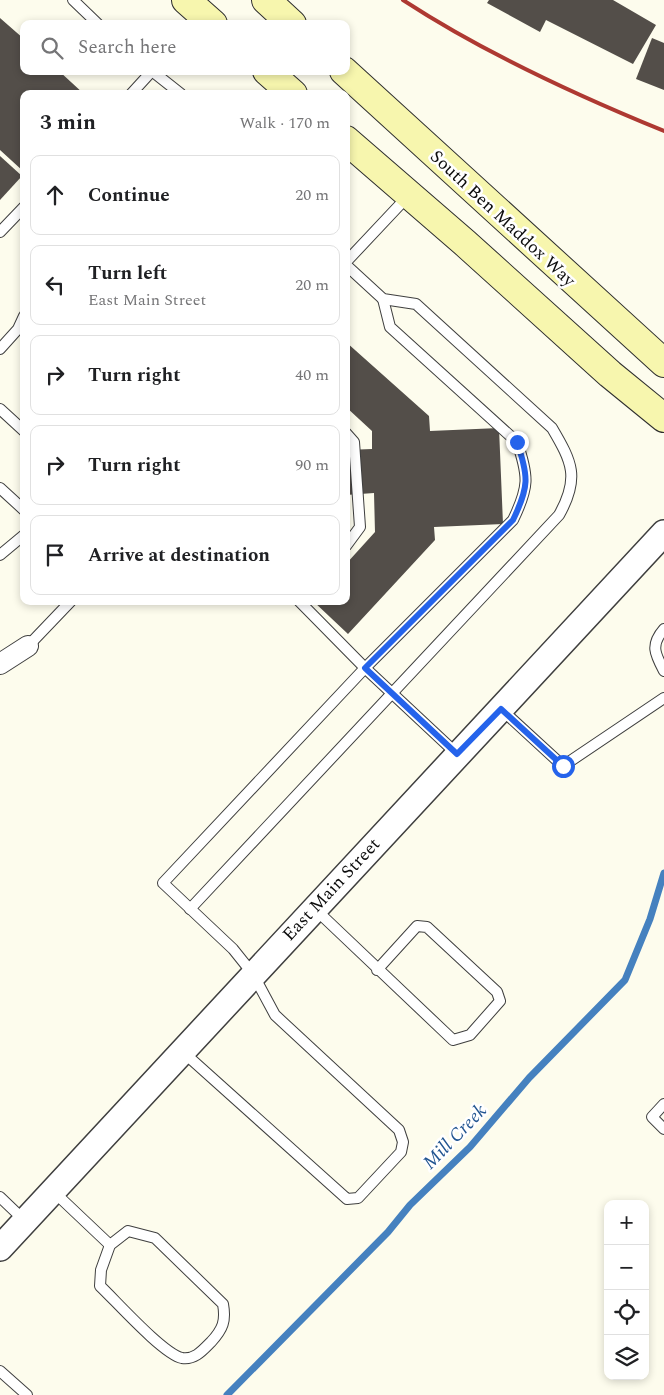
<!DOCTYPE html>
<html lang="en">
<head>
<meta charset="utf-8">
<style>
  :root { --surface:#fff; --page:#f6f6f6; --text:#202124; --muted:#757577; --line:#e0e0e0 }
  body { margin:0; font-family:Spectral,serif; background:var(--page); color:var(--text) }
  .controls { position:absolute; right:15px; bottom:15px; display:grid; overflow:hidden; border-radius:10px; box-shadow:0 2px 8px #0003 }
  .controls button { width:45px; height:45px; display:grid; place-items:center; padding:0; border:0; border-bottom:1px solid var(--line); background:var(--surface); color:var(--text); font:25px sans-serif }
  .stop { position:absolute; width:15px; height:15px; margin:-11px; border:4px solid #2563eb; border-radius:50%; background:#fff }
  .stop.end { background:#2563eb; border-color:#fff; box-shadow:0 1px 5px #0008 }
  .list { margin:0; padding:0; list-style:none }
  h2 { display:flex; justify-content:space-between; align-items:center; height:65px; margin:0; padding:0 20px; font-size:21px }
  h2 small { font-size:16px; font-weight:400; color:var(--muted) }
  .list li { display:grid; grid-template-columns:32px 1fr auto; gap:15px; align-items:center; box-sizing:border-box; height:80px; margin:0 10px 10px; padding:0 10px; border:1px solid var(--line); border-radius:10px }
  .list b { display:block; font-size:19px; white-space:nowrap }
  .list p { margin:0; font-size:16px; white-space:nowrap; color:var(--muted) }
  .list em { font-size:16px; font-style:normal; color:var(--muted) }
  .icon { flex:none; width:28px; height:28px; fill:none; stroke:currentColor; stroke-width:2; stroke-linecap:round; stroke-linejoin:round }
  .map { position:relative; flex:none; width:664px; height:1395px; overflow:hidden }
  .search { position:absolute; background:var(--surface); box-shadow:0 2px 8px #0003; left:20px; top:20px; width:330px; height:55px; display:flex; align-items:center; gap:12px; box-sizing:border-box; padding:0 18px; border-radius:10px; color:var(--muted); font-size:19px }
  .panel { position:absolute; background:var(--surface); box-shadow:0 2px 8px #0003; left:20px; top:90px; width:330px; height:515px; border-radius:10px }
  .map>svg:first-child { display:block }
</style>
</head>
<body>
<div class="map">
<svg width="664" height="1395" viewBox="0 0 664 1395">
  <rect width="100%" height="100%" fill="#fdfced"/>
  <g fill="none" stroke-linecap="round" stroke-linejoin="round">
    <!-- stream -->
    <polyline stroke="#4581bf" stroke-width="7" points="227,1395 388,1232 410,1205 470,1147 529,1078 625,980 650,919 664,873"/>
  </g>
  <!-- building -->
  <g fill="#534e49">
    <polygon points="489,0 613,0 656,25 633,64 546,20 540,32 487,3"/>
    <polygon points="0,18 24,39 24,71 59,71 84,94 24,94 23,171 0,150"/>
    <polygon points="652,38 664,43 664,90 636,79"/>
    <polygon points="0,156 22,176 0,200"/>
    <polygon points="346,342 429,416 430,431 499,428 503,524 434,527 435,540 348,634 313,601 346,601 346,564 375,532 374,493 346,495 346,450 372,449 372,431 346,407"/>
  </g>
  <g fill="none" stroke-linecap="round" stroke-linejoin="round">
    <defs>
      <g id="service">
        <polyline points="73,0 98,24"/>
        <polyline points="152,71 181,94"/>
        <polyline points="131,94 152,71"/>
        <polyline points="0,232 24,207"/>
        <polyline points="346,262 409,195"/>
        <polyline points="0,349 18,329 24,316"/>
        <polyline points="0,409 24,431"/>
        <polyline points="346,433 354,442 360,527 346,546"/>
        <polyline points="0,488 24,510"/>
        <polyline points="0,555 24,535"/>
        <polyline points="299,601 365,668 457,754"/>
        <path d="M 664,629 C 650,645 655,654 664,671"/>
        <polyline points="28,646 71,601"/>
        <polyline points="501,709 563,766 664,698"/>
        <polyline points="314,908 453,1040 470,1035 500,1001 497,992 427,927 417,926 377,970"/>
        <path d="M 190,909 L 559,515 C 580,478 572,462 552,428 L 416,304 L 383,299 L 346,265"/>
        <path d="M 182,1051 L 347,1199 L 358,1198 L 401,1152 L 403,1142 L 399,1130 L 275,1015 L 253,974 L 233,949 L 163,883 L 365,668 L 513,520 C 529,487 529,477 517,442 L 390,327 L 383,299"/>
        <polyline points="664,1104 652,1117 664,1129"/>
        <path d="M 53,1191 L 110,1245 L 101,1270 L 100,1286 C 116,1301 163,1354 182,1358 C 195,1360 203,1350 211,1342 C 223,1329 226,1321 223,1304 L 155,1238 L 128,1231 L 110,1245"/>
        <polyline points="0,1197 25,1221"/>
        <polyline points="0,1371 27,1395"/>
      </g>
      <polyline id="minor" points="0,664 28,646"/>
      <polyline id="tertiary" points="0,1248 664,533"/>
      <g id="secondary">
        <polyline points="186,0 213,24"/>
        <polyline points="266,0 292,24"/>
        <polyline points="267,71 293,94"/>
        <polyline points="344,71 664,363"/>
        <polyline points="346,140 465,243 610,374 664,418"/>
      </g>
    </defs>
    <!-- service casing -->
    <use href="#service" stroke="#3f3f3f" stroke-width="12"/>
    <!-- minor casing -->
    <use href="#minor" stroke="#3f3f3f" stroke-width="22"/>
    <!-- tertiary casing -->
    <use href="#tertiary" stroke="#3f3f3f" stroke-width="28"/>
    <!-- secondary casing -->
    <use href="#secondary" stroke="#2e2e2e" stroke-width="30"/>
    <!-- service -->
    <use href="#service" stroke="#fff" stroke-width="10"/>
    <!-- minor -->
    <use href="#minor" stroke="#fff" stroke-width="20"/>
    <!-- tertiary -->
    <use href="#tertiary" stroke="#fff" stroke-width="25"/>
    <!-- secondary -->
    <use href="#secondary" stroke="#f7f6ae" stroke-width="28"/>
    <!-- rail -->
    <path stroke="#ae3932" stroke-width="4" d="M 403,0 C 481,51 578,96 664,131"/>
  </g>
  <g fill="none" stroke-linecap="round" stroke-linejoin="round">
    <!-- route -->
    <path stroke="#2563eb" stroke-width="6" d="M 517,442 C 529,477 529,487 513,520 L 365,668 L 457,754 L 501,709 L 563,766"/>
  </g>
  <g text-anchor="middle" stroke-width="5" stroke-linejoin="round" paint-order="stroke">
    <!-- street labels -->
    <g font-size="18" fill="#0c0c0c" stroke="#fff">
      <text transform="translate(503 218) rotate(43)" y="6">South Ben Maddox Way</text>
      <text transform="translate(331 889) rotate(-47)" y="6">East Main Street</text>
    </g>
    <!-- water labels -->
    <g font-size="19" font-style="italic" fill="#225591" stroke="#fff">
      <text transform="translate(454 1136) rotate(-46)" y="7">Mill Creek</text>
    </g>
  </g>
</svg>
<div class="controls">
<button>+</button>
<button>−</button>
<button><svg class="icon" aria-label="locate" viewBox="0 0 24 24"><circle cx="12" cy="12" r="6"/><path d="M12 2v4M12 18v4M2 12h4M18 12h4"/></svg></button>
<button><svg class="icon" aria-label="layers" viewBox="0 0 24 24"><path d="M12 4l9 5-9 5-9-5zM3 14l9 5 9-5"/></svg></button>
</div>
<div class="stop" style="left:563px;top:766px"></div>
<div class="stop end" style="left:517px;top:442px"></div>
<div class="search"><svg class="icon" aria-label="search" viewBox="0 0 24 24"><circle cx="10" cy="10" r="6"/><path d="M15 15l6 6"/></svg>Search here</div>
<section class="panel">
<h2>3 min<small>Walk · 170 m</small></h2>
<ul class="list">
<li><svg class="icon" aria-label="ahead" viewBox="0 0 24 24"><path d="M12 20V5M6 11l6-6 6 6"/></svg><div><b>Continue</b></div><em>20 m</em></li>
<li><svg class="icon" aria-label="left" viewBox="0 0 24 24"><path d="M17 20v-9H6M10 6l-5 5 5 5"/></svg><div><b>Turn left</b><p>East Main Street</p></div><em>20 m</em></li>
<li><svg class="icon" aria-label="right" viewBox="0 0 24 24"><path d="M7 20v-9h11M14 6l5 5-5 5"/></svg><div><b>Turn right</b></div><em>40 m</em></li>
<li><svg class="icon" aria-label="right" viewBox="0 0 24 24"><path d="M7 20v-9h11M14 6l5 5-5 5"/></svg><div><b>Turn right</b></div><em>90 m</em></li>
<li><svg class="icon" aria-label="arrive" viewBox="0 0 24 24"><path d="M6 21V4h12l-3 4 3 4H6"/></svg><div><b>Arrive at destination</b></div></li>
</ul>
</section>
</div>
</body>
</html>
